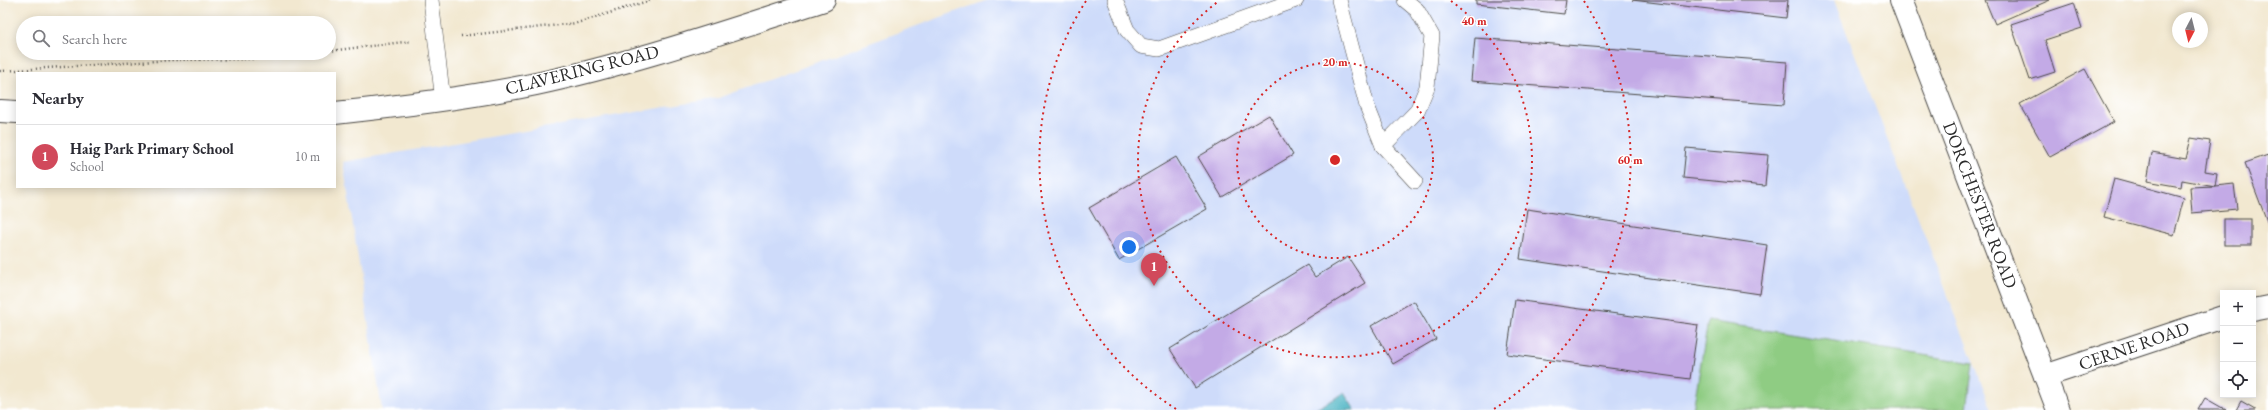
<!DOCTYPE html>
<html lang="en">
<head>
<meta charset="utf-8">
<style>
  :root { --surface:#fff; --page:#f7f7f7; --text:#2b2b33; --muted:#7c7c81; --line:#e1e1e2; --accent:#d1495b }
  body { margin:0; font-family:"EB Garamond",serif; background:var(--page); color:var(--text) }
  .controls { position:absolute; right:12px; bottom:12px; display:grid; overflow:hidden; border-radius:0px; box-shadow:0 2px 10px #0003 }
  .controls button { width:36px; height:36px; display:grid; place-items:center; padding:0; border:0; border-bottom:1px solid var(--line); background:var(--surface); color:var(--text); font:20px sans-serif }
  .compass { position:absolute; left:2172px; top:12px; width:36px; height:36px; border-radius:50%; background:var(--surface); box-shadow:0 2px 10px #0003; rotate:187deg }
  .you { position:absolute; left:1129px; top:247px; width:14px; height:14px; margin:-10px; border:3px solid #fff; border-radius:50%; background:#1a73e8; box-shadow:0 0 0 6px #1a73e833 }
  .badge { display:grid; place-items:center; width:26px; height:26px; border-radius:50%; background:var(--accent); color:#fff; font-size:13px; font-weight:700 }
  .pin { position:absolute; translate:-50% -33px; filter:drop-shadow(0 1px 2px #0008) }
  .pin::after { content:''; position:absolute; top:21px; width:14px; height:12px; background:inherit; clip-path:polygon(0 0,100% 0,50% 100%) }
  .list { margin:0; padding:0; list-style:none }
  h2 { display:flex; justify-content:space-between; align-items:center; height:52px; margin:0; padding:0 16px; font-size:17px }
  h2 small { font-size:13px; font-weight:400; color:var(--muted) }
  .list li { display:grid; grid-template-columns:26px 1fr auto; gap:12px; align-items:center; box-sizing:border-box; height:64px; padding:0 16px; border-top:1px solid var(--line) }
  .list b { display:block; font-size:15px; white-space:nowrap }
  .list p { margin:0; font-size:13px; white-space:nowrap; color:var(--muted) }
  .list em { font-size:13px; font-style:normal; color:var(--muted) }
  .icon { flex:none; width:22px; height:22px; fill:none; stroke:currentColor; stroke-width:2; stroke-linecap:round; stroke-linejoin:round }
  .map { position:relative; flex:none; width:2268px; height:410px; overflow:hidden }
  .search { position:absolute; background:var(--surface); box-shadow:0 2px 10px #0003; left:16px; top:16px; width:320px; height:44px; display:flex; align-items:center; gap:10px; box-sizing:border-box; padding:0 14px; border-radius:22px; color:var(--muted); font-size:15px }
  .panel { position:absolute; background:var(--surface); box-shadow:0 2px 10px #0003; left:16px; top:72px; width:320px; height:116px; border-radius:0px }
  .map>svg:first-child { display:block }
</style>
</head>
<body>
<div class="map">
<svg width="2268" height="410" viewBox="0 0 2268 410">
  <rect width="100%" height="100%" fill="#fff"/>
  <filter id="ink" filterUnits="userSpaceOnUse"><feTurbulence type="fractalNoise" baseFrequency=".025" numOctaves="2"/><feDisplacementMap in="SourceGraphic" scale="8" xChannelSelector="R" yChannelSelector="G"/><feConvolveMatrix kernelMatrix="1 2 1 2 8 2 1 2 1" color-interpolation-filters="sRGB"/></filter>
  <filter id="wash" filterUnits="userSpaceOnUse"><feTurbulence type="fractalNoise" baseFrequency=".012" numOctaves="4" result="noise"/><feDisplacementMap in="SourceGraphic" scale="16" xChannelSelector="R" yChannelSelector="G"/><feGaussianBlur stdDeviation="0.9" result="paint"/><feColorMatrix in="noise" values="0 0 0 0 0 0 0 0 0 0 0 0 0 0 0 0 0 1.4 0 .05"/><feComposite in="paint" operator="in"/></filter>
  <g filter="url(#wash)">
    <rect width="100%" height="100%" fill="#f2e8d0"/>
    <!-- built -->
    <polygon fill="#cedbfa" points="988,0 1834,0 1992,410 382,410 343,162 719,98"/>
    <!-- green -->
    <polygon fill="#8fcc83" stroke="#5d7c57" points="1708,321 1973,363 1967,410 1693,410"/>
    <!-- water -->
    <polygon fill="#43b0c1" stroke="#376e76" points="1344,393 1355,410 1314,410"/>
    <g id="blocks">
      <!-- building -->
      <g fill="#c3aae6">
        <polygon points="1476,0 1566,0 1564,14 1476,4"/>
        <polygon points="1632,0 1788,0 1786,18"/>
        <polygon points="1985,0 2050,0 1995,24"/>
        <polygon points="2074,3 2082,28 2045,40 2055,72 2030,80 2011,24"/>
        <polygon points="1475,38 1787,62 1784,105 1471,81"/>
        <polygon points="2085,69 2114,122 2050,157 2020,104"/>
        <polygon points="1269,115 1293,155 1222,197 1198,157"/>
        <polygon points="2191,138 2210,141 2205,171 2217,173 2215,186 2234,184 2237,209 2192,213 2190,187 2215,186 2182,180 2181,187 2147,181 2152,153 2186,159"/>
        <polygon points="1686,148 1768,155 1765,186 1683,178"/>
        <polygon points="2268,155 2268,224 2245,163"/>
        <polygon points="1176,157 1207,209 1119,260 1089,208"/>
        <polygon points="2114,179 2184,198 2174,235 2104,217"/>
        <polygon points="1527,209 1767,245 1760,294 1520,259"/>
        <rect x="2224" y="219" width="27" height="26"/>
        <polygon points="1348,257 1365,283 1195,388 1170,349 1307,265 1315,277"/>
        <polygon points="1515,300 1698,325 1690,379 1507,354"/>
        <polygon points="1414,301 1436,339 1393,364 1371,326"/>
        <polygon points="2205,398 2226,410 2198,410"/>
        <polygon points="2241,401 2255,409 2255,410 2236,410"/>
      </g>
    </g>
  </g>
  <g filter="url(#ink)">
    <use href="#blocks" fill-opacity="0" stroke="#494744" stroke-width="1"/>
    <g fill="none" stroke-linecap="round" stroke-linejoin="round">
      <defs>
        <g id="lane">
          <polyline points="431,0 443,101"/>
          <polyline points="1115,0 1127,30 1141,46 1159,49 1296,0"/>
          <polyline points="1339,0 1367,106 1383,146 1415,181"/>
          <polyline points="1383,146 1417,111 1427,87 1432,36 1417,10 1405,0"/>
        </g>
        <g id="street">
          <polyline points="1901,0 2058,410"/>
          <polyline points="0,111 17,112"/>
          <path d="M 335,113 C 402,106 469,98 536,84 C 634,63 729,30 824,0"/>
          <polyline points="2253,310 2268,307"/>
          <polyline points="2045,376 2223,317"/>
        </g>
      </defs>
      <!-- lane casing -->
      <use href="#lane" stroke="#494744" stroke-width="16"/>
      <!-- street casing -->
      <use href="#street" stroke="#494744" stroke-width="24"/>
      <!-- path -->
      <g stroke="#494744" stroke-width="2.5" stroke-dasharray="1 3" stroke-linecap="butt">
        <polyline points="461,36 577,23 651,0"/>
        <polyline points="329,51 412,41"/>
        <polyline points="0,71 171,60 258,59 309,53"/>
      </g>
      <!-- lane -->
      <use href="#lane" stroke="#fff" stroke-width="15"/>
      <!-- street -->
      <use href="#street" stroke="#fff" stroke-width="22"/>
    </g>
  </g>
  <!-- distance rings -->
  <g fill="none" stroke="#d62828" stroke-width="2" stroke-dasharray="2 4">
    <circle cx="1335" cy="160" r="98"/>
    <path d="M1451 1A197 197 0 1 1 1219 1"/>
    <path d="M1176 409A295 295 0 0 1 1086 1M1584 1A295 295 0 0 1 1494 409"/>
  </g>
  <g text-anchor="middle" stroke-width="3" stroke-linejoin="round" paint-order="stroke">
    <!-- street labels -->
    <g font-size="18" fill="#2b2b2b" stroke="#fff">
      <text transform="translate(582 70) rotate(-14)" y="6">CLAVERING ROAD</text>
      <text transform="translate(1980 205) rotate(69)" y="6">DORCHESTER ROAD</text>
      <text transform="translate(2134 346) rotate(-19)" y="6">CERNE ROAD</text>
    </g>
  </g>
  <circle cx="1335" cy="160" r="6" fill="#d62828" stroke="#fff" stroke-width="2"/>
  <g font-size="12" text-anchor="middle" font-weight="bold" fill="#d62828" stroke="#fff" stroke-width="3" stroke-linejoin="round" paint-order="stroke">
    <text x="1474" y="25">40 m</text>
    <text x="1335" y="66">20 m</text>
    <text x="1630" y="164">60 m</text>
  </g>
</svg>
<div class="controls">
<button>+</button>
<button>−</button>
<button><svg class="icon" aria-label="locate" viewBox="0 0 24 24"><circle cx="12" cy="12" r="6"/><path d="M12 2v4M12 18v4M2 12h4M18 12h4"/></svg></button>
</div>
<svg class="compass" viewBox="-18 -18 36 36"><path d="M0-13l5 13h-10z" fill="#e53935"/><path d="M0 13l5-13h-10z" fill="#7c7c81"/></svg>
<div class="you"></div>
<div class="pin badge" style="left:1154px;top:286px">1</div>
<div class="search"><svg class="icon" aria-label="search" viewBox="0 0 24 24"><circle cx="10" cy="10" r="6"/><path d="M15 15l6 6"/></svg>Search here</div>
<section class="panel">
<h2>Nearby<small></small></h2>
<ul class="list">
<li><span class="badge">1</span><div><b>Haig Park Primary School</b><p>School</p></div><em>10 m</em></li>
</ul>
</section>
</div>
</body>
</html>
